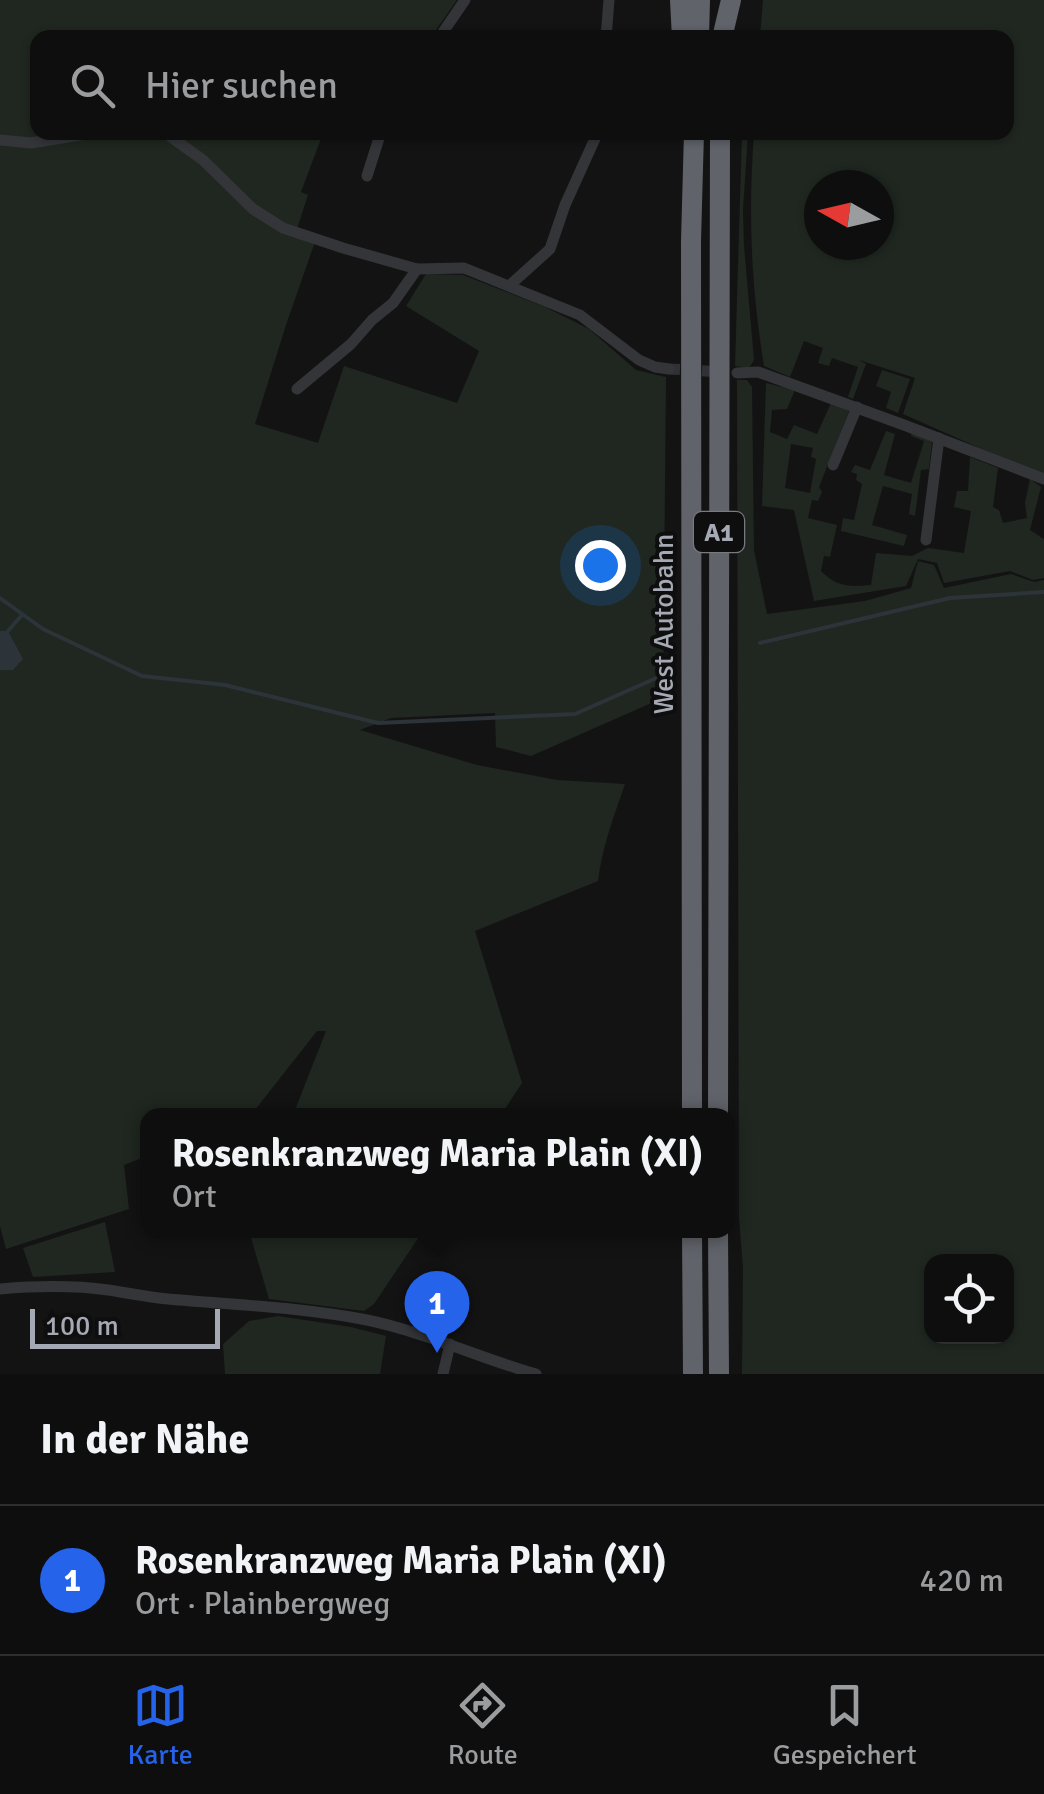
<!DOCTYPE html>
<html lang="de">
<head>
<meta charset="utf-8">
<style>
  :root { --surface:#0e0e0f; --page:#171718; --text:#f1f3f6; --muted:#9b9c9e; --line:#2e2e2f; --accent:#2563eb }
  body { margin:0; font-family:Signika,sans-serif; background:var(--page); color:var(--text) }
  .controls { position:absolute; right:30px; bottom:30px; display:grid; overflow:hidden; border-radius:20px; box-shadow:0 2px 8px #0004 }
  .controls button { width:90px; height:90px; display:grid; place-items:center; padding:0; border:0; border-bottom:2px solid var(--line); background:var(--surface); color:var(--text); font:50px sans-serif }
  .compass { position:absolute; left:804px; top:170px; width:90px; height:90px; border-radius:50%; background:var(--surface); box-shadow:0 2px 8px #0004; rotate:278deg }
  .scale { position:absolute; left:30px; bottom:25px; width:190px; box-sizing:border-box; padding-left:10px; border:5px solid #a5a9b3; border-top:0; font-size:28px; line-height:35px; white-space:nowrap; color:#a5a9b3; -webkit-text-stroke:8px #0e0e0f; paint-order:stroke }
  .you { position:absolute; left:600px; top:565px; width:35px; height:35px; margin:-25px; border:8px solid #fff; border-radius:50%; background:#1a73e8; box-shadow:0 0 0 15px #1a73e833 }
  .badge { display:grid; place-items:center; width:65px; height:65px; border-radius:50%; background:var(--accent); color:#fff; font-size:32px; font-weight:700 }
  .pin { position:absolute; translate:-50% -82px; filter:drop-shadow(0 2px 5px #0008) }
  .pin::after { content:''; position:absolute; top:52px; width:35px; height:30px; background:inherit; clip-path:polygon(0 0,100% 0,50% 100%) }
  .popup { position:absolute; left:140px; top:1108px; width:595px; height:130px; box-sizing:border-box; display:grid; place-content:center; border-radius:20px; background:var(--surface); filter:drop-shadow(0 2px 8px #0005); font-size:32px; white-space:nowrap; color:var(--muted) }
  .popup b { font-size:38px; color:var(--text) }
  .popup::after { content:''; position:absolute; left:50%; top:100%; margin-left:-20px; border:20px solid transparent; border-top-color:var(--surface) }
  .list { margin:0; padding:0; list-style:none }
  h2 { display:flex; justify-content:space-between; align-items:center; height:130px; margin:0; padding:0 40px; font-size:42px }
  h2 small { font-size:32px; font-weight:400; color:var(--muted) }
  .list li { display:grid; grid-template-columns:65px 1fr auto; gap:30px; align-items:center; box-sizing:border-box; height:150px; padding:0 40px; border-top:2px solid var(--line) }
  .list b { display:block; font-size:38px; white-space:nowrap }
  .list p { margin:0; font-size:32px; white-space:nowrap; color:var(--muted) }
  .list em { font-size:32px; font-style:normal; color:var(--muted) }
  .icon { flex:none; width:55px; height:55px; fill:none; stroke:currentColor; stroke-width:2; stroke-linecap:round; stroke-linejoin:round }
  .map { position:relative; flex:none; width:1044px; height:1374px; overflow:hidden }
  .search { position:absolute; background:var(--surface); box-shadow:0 2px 8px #0004; left:30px; right:30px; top:30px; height:110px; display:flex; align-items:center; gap:25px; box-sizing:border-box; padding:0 35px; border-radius:20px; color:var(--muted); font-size:38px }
  .sheet { height:280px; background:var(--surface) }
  nav { display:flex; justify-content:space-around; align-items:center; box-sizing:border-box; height:140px; border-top:2px solid var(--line); background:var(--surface); font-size:28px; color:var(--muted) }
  nav a { display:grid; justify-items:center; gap:5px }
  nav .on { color:var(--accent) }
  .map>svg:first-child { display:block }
</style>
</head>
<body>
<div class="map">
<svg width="1044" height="1374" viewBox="0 0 1044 1374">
  <rect width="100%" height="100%" fill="#131314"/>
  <!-- green -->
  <g fill="#1f2720" fill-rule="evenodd">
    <path d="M 0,0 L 457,0 L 431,37 L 38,38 L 38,132 L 335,133 L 322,136 L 301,192 L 308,195 L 296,232 L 316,239 L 286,325 L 255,424 L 318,443 L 344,366 L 457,403 L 479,351 L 406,306 L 426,274 L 463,275 L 545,307 L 589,329 L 636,370 L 666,377 L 663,698 L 531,756 L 496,747 L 495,713 L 391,718 L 360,730 L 477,765 L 557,780 L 625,784 C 614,816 602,847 598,881 L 475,931 L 522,1083 L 501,1115 L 293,1115 L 326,1031 L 317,1031 L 251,1115 L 147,1116 L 147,1156 L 124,1165 L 129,1209 L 6,1249 L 0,1226 L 0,670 L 13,670 L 8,632 L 0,631 Z"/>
    <path d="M 763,0 L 1044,0 L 1044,474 L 1011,462 L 903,414 L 915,378 L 859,360 L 866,364 L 853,399 L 848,397 L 858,367 L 832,358 L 829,366 L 818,363 L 823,348 L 804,341 L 790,377 L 764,366 C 751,285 748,215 754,133 L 1006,132 L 1006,38 L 760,37 ZM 819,185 L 879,185 L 879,245 L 819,245 Z"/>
    <polygon points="742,133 748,133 743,210 744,246 754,360 749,368 735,366"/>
    <polygon points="882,370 910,379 898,413 886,408 891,392 876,386"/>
    <path d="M 737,380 L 747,380 L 752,387 L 754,550 L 767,614 L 865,601 L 911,588 L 918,561 L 934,565 L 944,588 L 1011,574 L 1034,582 L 1044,580 L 1044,1374 L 742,1374 L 743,1268 L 739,1217 ZM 932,1262 L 1006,1262 L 1006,1336 L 932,1336 Z"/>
    <path d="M 766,383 L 795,390 L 787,409 L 772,410 L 770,432 L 787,439 L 794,425 L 817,434 L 831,403 L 849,411 L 819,487 L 822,492 L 818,501 L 812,500 L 808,518 L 837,525 L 830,557 L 824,556 L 821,571 C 837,587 849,587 871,585 L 876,553 L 912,556 L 928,548 L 964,553 L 971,511 L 954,507 L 957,491 L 968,491 L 970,457 L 998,468 L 993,507 L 999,510 L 1003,523 L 1027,518 L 1025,503 L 1030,479 L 1041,487 L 1030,530 L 1044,539 L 1044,578 L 1033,580 L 1010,571 L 944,583 L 937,563 L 918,559 L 906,586 L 814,601 L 794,510 L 762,506 ZM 791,444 L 813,448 L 811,457 L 816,459 L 810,493 L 785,488 Z"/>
    <polygon points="886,431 895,434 884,475 911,483 924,441 911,436 912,432 932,442 929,469 921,470 915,516 909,514 912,494 883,486 872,525 907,535 904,546 841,531 843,518 854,520 862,484 856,480 857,474 851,472 855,465 870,470"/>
    <polygon points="105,1222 115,1272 33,1277 23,1248"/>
    <polygon points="249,1231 249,1230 423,1231 374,1304 364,1311 269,1299"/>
    <polygon points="278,1316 351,1327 386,1336 380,1374 225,1374 223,1344 249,1321"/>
  </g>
  <!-- water -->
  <polygon fill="#2c3339" points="0,631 8,631 23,659 13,670 0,670"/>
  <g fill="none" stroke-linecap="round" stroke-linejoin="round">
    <!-- stream -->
    <g stroke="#2c3339" stroke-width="4">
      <polyline points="0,598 43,629 142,676 225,685 378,723 575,714 670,672"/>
      <polyline points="8,631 21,616"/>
      <polyline points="760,643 950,598 1044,592"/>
    </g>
    <!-- street-tunnel -->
    <polyline stroke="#303134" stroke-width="11" stroke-dasharray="11 5.5" stroke-linecap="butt" points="669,369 723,372"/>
    <!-- street -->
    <g stroke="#343539" stroke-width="11">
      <polyline points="439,38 465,0"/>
      <polyline points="606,38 609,0"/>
      <polyline points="164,132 203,160 253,209 283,228 343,248 417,269 464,268 580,315 639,360 655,367 669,369"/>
      <polyline points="0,140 31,143 98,132"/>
      <polyline points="367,176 381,132"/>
      <polyline points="509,286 550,249 565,205 598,132"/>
      <polyline points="737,373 758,372 904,425 1044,479"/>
      <polyline points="297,389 351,344 372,320 393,303 417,269"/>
      <polyline points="833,465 857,407"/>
      <polyline points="926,540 939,438"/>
      <path d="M 0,1289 C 35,1286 72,1285 108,1290 C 128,1293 148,1297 168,1299 C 234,1305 302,1307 367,1320 C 425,1332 479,1358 536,1374"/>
      <polyline points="443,1374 450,1344"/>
    </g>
    <!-- highway -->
    <g stroke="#606369" stroke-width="20">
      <polyline points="680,0 682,38"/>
      <polyline points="699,38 700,0"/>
      <polyline points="722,38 731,0"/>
      <polyline points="692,1116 691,241 694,132"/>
      <polyline points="718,1116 720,132"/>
      <polyline points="692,1230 693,1374"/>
      <polyline points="718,1230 719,1374"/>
    </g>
  </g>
  <g text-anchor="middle" stroke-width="8" stroke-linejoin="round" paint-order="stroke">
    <!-- shield labels -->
    <rect fill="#0e0e0f" stroke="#787a82" stroke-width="2.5" x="694" y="512" width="50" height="40" rx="8"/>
    <g font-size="25" font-weight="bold" fill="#a5a9b3">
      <text x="719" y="541">A1</text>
    </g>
    <!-- street labels -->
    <g font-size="28" fill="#a5a9b3" stroke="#0e0e0f">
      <text transform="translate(663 624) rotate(-90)" y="10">West Autobahn</text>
    </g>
  </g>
</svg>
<div class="controls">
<button><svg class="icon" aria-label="locate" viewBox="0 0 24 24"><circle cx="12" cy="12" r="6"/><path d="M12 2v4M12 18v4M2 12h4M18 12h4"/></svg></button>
</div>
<svg class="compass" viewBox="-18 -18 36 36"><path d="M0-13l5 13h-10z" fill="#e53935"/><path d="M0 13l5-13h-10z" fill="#9b9c9e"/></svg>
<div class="scale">100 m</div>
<div class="you"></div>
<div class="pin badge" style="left:437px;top:1353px">1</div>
<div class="popup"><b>Rosenkranzweg Maria Plain (XI)</b>Ort</div>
<div class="search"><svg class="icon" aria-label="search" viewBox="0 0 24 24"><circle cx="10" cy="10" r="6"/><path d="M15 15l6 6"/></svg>Hier suchen</div>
</div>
<section class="sheet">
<h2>In der Nähe<small></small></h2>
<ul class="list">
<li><span class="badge">1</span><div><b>Rosenkranzweg Maria Plain (XI)</b><p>Ort · Plainbergweg</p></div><em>420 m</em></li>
</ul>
</section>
<nav>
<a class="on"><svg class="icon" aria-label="map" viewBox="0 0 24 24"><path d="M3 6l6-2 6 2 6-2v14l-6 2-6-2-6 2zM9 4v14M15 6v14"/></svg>Karte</a>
<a><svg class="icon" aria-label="directions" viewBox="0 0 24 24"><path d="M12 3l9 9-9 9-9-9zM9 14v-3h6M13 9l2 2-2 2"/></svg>Route</a>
<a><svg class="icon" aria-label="saved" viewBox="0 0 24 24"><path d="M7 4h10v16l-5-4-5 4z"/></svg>Gespeichert</a>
</nav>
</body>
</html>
